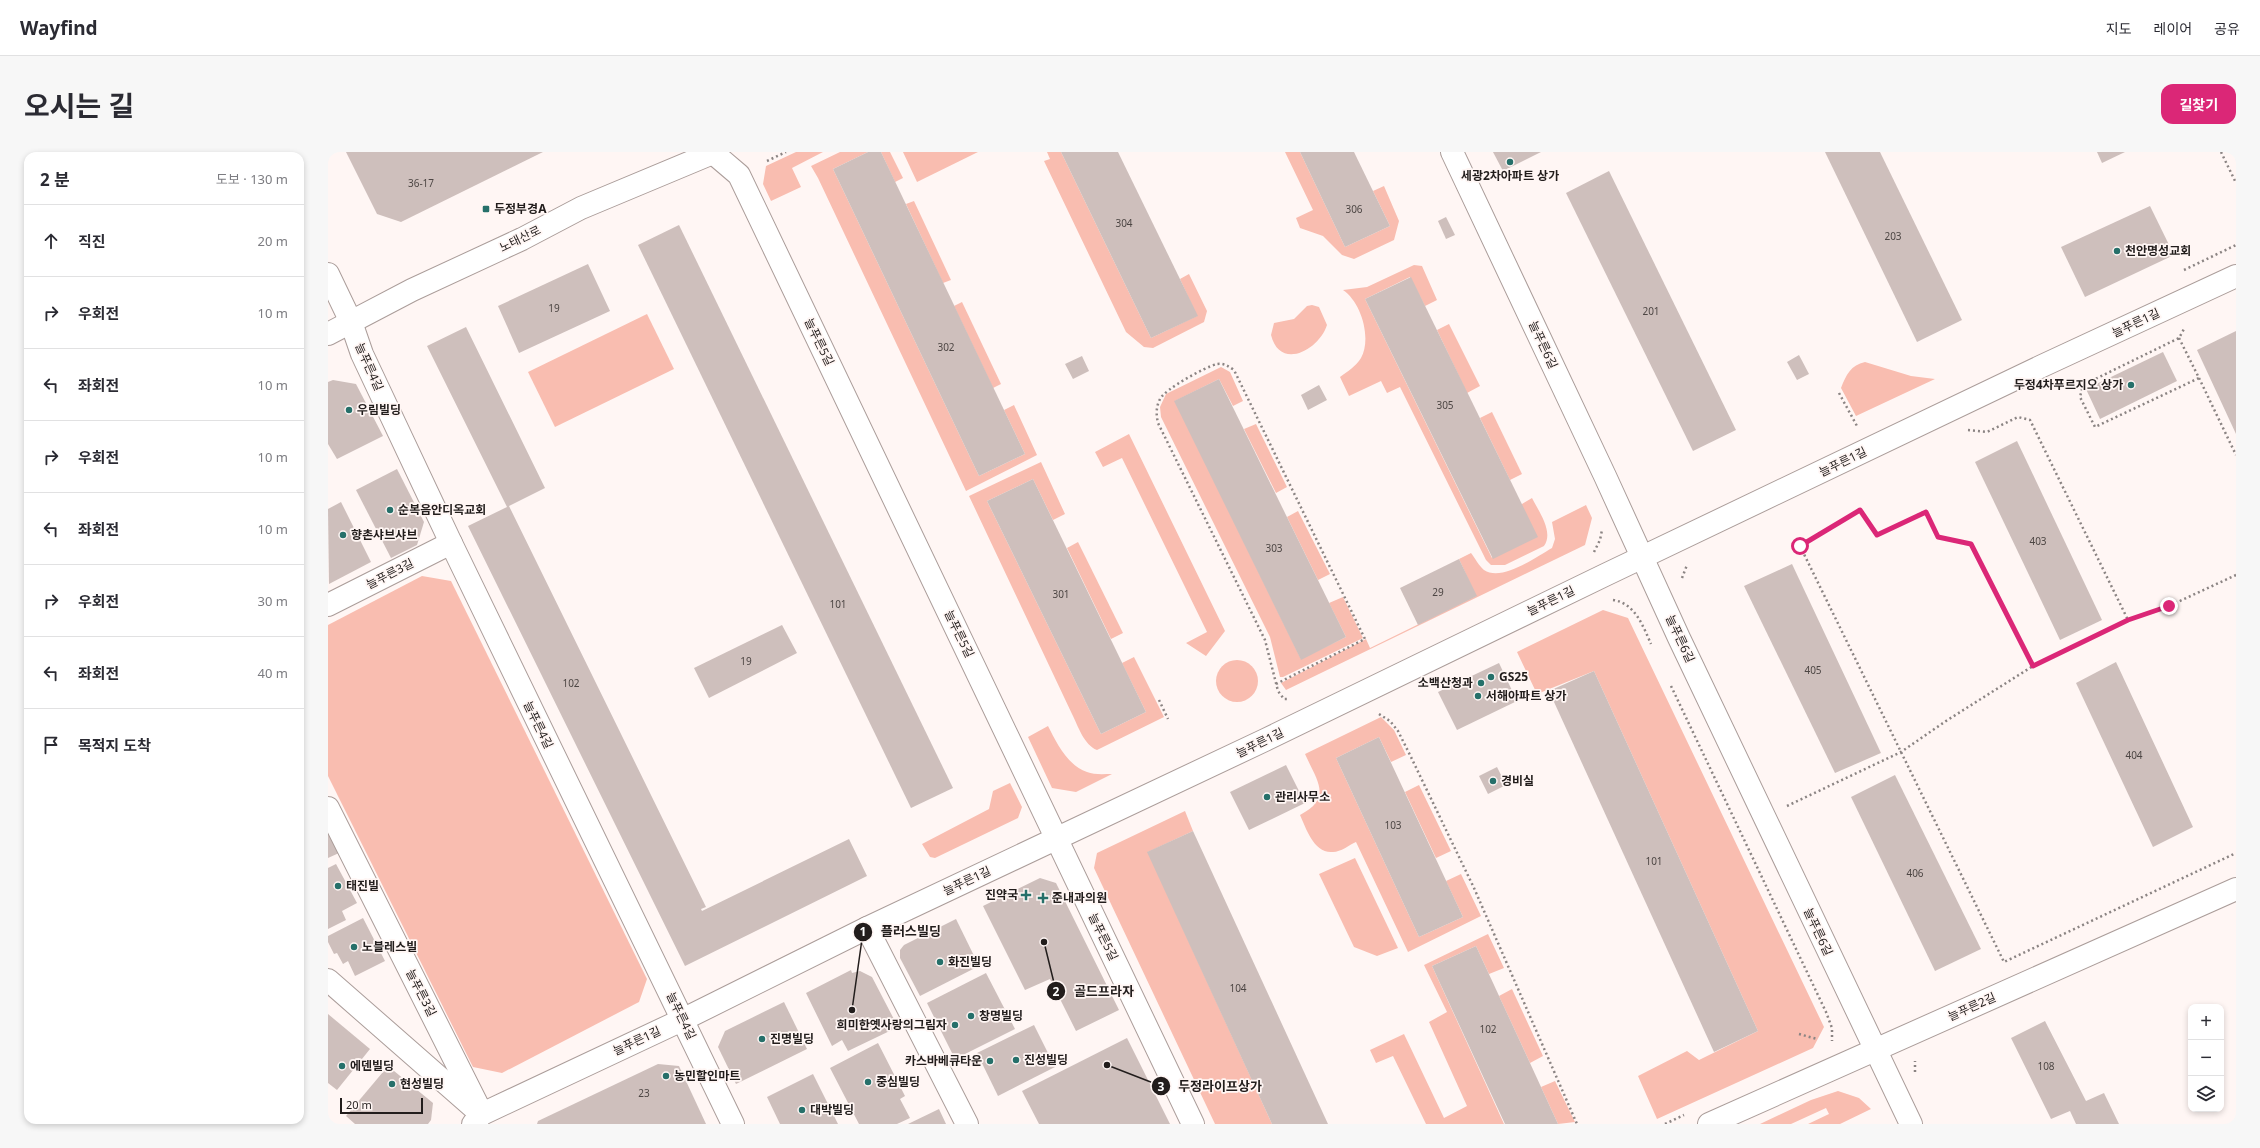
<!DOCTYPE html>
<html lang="ko">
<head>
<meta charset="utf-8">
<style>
  :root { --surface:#fff; --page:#f7f7f7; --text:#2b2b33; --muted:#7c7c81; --line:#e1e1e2; --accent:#db2777 }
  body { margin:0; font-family:"Noto Sans","Noto Sans KR",sans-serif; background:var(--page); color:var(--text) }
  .controls { position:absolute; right:12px; bottom:12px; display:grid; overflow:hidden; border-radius:8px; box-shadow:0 2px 6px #0003 }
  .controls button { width:36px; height:36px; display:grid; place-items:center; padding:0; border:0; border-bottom:1px solid var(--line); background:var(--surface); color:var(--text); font:20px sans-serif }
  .scale { position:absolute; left:12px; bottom:10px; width:83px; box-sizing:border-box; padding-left:4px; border:2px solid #221d1c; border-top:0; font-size:11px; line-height:14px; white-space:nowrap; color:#221d1c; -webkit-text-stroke:3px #fff6f4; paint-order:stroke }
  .stop { position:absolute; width:12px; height:12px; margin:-9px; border:3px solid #db2777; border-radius:50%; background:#fff }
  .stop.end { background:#db2777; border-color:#fff; box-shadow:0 1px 4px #0008 }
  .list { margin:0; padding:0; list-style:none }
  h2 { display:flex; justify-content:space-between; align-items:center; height:52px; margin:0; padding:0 16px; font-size:17px }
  h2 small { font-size:13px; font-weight:400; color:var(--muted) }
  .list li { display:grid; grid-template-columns:26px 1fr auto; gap:12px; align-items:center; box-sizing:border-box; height:72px; padding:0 16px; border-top:1px solid var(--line) }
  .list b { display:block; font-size:15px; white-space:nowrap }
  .list em { font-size:13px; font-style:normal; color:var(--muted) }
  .icon { flex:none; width:22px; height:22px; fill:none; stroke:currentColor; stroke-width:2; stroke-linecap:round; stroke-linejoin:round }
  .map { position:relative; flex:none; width:1908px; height:972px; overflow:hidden; border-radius:12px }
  header { display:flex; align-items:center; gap:24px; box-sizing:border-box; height:56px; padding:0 20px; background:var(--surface); border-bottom:1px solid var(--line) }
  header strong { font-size:19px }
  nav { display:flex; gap:22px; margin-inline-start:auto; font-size:14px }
  .intro { display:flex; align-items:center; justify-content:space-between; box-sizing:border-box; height:96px; padding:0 24px }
  h1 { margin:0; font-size:28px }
  .button { padding:10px 18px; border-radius:12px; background:var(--accent); color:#fff; font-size:14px; font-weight:700 }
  main { display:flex; gap:24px; padding:0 24px }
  aside { flex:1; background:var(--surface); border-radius:12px; box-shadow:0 2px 6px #0003 }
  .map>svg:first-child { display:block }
</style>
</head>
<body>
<header>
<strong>Wayfind</strong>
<nav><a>지도</a><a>레이어</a><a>공유</a></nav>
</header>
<div class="intro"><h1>오시는 길</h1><a class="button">길찾기</a></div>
<main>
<aside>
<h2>2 분<small>도보 · 130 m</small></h2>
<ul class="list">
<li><svg class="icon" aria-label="ahead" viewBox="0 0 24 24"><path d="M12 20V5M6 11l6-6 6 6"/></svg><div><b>직진</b></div><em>20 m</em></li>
<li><svg class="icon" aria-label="right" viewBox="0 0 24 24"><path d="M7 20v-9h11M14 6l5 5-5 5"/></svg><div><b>우회전</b></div><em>10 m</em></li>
<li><svg class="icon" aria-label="left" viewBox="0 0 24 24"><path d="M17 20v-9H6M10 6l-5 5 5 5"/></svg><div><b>좌회전</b></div><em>10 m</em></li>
<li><svg class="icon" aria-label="right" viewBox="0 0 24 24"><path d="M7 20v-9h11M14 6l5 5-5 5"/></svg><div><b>우회전</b></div><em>10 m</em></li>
<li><svg class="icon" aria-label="left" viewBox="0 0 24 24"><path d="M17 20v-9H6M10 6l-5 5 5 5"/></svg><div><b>좌회전</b></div><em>10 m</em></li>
<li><svg class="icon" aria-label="right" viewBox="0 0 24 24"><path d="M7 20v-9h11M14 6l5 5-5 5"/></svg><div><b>우회전</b></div><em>30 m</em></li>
<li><svg class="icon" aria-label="left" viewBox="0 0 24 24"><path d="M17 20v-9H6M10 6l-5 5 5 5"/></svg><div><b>좌회전</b></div><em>40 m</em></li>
<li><svg class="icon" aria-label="arrive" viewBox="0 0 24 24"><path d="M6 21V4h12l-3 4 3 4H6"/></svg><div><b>목적지 도착</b></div></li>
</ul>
</aside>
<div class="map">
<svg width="1908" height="972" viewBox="0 0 1908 972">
  <rect width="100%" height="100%" fill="#fff6f4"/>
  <!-- green -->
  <g fill="#f9bdb0">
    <polygon points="468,0 495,0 464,16 473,35 443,49 435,32 438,14"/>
    <polygon points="512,0 540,0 505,17 651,324 697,302 676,258 686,253 709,303 638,339 490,26 483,14"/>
    <polygon points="553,0 562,0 575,26 567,30"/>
    <polygon points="575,0 650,0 589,30"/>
    <polygon points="719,0 733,0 823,186 869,164 852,127 861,122 879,159 876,170 825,196 816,195 798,180 716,9 722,7"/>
    <polygon points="957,0 972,0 1017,95 1062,74 1045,39 1056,34 1071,69 1066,88 1026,107 1014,103 995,84 972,76 968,66 985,58"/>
    <polygon points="586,49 623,128 615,131 578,52"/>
    <path d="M 1086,113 L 1094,114 L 1109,148 L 1097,154 L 1082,125 L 1037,147 L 1164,406 L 1194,352 L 1204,346 C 1211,360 1226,380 1216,394 L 1177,413 L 1163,413 L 1158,408 L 1072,235 L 1059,241 L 1053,229 L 1021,244 L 1012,225 C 1019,220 1028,214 1033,206 C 1044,186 1033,150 1015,138 L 1039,135 Z"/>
    <polygon points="634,150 673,232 665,236 626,154"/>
    <path d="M 984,153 L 991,155 L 999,173 C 991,198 952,219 943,183 L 946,171 L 966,167 L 979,154 Z"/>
    <polygon points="319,162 346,217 227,275 200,220"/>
    <polygon points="1121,172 1152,234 1139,241 1109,178"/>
    <path d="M 1537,210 L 1583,224 L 1607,227 L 1528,264 L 1513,236 C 1518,223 1523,213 1537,210 Z"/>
    <polygon points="893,215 902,220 915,249 905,254 891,227 847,249 973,507 1018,485 1001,451 1015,445 1035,486 955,525 952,525 942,485 833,265 832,255 838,242"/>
    <polygon points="1164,260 1194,322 1182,328 1152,266"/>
    <polygon points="928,272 959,335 948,341 916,277"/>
    <polygon points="801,282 897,479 878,504 858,491 879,480 794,306 775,315 767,300"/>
    <path d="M 713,310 L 737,362 L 725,368 L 705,327 L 659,349 L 773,582 L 818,560 L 794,511 L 806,505 L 836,565 L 769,598 C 756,593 750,574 744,562 L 641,344 Z"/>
    <path d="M 1258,353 L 1264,366 L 1257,393 L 958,538 L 953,531 L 1038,487 L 1042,496 L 1148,444 L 1131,407 L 1143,401 C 1147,406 1151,414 1156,418 C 1174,430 1208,405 1224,396 L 1227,387 L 1224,370 Z"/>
    <polygon points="970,359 1002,422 990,428 959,365"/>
    <polygon points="750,390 795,481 783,487 739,396"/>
    <polygon points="94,424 123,429 319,827 311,850 174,921 145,915 0,624 0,473"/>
    <polygon points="1275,458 1300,466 1496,875 1485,896 1329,967 1310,924 1359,899 1371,908 1430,879 1266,519 1209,542 1189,500"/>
    <circle cx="909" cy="529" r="21"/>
    <path d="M 1053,565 L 1066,578 L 1078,603 L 1063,610 L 1051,585 L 1008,606 L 1091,785 L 1135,765 L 1118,729 L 1133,722 L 1153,764 L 1080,800 L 1028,690 C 1021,693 1013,700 1005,700 C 986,702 978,676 972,663 C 1005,646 989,629 977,602 Z"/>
    <path d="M 720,574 C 728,590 740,614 759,620 C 766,623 776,622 784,622 L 748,640 L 724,636 L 700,585 Z"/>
    <polygon points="682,631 694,655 690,666 607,706 602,705 594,692 661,657 665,639"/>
    <polygon points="1091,633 1123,699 1108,706 1077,640"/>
    <polygon points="857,659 865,679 820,700 944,972 887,972 766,716 769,701"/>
    <polygon points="1027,706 1070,796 1049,804 1026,795 991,722"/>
    <polygon points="1160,782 1176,816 1161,822 1148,794 1104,814 1176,972 1098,972 1065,904 1048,911 1042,898 1076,882 1116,966 1139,954 1101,870 1119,860 1096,813"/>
    <polygon points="1184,837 1215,904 1202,911 1171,844"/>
    <polygon points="1227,929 1247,970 1230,972 1213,935"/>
    <polygon points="1510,939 1531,946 1543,957 1512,972 1480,972 1501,962 1498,956 1463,972 1432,972 1483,948"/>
  </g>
  <!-- building -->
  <g fill="#cebfbc">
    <polygon points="18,0 215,0 73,70 49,62"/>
    <polygon points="540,0 553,0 697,302 651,324 505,17"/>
    <polygon points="733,0 790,0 870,164 823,186"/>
    <polygon points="972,0 1026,0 1062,74 1017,95"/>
    <polygon points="1165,0 1213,0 1175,19"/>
    <polygon points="1497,0 1552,0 1634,168 1589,190"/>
    <polygon points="1769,0 1797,0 1774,11"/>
    <polygon points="1281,19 1408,278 1365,299 1238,41"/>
    <polygon points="1822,54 1846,103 1757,145 1733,95"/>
    <polygon points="1118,65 1127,83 1118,87 1110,69"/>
    <polygon points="351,73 625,636 583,656 310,93"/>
    <polygon points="260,112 282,159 191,201 170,154"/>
    <polygon points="1083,125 1210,385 1165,407 1037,147"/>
    <polygon points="138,175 217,336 181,354 378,755 373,757 374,759 521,687 539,724 357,814 140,374 179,355 99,194"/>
    <polygon points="1908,179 1908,282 1869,198"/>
    <polygon points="1835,200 1849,229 1772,267 1758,237"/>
    <polygon points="1471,203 1481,222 1469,228 1459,210"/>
    <polygon points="754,204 761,219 745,227 737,212"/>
    <polygon points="891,227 1018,485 973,508 846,249"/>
    <polygon points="5,228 28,232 55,284 9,307 0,292 0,230"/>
    <polygon points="991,233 999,248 980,258 973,243"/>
    <polygon points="1689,289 1774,468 1732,488 1647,310"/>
    <polygon points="69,317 96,370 89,393 63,406 28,338"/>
    <polygon points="705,327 818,560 773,582 659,349"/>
    <polygon points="13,350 43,410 1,432 0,357"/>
    <polygon points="1131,407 1149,444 1090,473 1072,436"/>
    <polygon points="1464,412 1553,601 1507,621 1416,434"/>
    <polygon points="454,473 469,501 381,546 366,516"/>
    <polygon points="1788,510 1865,675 1825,695 1748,531"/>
    <polygon points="1171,511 1189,549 1129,578 1110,540"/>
    <polygon points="1266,519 1430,879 1386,900 1221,539"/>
    <polygon points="1051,585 1135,765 1091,785 1008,606"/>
    <polygon points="958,613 977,651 921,678 902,640"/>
    <polygon points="1169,615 1178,633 1160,642 1151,624"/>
    <polygon points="1567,623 1653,797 1607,819 1523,645"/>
    <polygon points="0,679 11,701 0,706"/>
    <polygon points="865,679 1000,972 944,972 819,700"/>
    <polygon points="8,712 29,751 14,759 18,768 0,777 0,716"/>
    <polygon points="712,726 728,731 791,858 748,879 722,827 697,838 655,754"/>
    <polygon points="35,766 57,809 27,824 20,809 15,812 9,801 6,802 0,790 0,784"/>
    <polygon points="628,767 651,814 592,844 572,806 572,798 576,793"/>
    <polygon points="1148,794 1202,911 1230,972 1177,972 1104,814"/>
    <polygon points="523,818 524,821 532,819 544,825 570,875 520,899 514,888 504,894 478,841"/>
    <polygon points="658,821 687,877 627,907 599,851"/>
    <polygon points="456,850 479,897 408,932 390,895 397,879"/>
    <polygon points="0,862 42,897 9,938 0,931"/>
    <polygon points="1717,869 1758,949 1776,941 1791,972 1748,972 1742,959 1723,967 1683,886"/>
    <polygon points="706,873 727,915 670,944 649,901"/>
    <polygon points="799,886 842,972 711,972 694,939"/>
    <polygon points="550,891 577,944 572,947 582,966 569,972 531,972 502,916"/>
    <polygon points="330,912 351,914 378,972 209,972 210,969"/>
    <polygon points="60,914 105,951 103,968 100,972 27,972 18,964"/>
    <polygon points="485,922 510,972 452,972 439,945"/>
    <polygon points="611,957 618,972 580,972"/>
  </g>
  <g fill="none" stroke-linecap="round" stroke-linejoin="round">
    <defs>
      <g id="minor">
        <polyline points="384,0 411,23 865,972"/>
        <polyline points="1124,0 1277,324 1351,486 1583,972"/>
        <polyline points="0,122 23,170 34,202 123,391 405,972"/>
        <polyline points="0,182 84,138 194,87 253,56 387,0"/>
        <polyline points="0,453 123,391"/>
        <polyline points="0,656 154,962"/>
        <polyline points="539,776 639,972"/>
        <polyline points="0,828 145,955"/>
        <polyline points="145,972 154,962 354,868 539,776 937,588 1277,423 1714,214 1908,124"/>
        <polyline points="1381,972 1908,737"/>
      </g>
    </defs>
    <!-- minor casing -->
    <use href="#minor" stroke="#ab9d9a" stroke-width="24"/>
    <!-- path -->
    <g stroke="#8b8483" stroke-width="2.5" stroke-dasharray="2 3" stroke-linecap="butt">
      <polyline points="1893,0 1908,31"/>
      <polyline points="439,9 458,0"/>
      <polyline points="1856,118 1908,93"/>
      <polyline points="1851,186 1871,226 1767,275 1752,245 1755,233 1851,186 1856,177"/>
      <polyline points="1871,226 1908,303"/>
      <polyline points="1511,241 1529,274"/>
      <polyline points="1640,278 1659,280 1690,265 1702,268 1800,468"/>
      <polyline points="1266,400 1272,388 1274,378"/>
      <polyline points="1908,423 1841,454 1800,468 1705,514 1643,392 1610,385 1598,359 1549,383 1532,359 1472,394 1676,810 1908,701"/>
      <polyline points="1354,426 1359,413"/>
      <path d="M 1285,448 C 1307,451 1315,474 1323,492"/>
      <path d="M 948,532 L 1037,487 L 906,218 C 900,214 896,211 889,212 C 877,215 837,237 832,247 C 828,255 828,262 830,271 L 937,488 L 950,539 L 956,547 L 961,547"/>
      <polyline points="1343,534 1498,860 1504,876 1504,889"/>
      <polyline points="831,548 840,567"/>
      <polyline points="1051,562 1062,569 1070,579 1082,603 1146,736 1249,972"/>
      <polyline points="1459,654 1573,600 1618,569 1705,514"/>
      <polyline points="1471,882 1489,887"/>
      <polyline points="1587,920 1587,909"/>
      <polyline points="1337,972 1356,963"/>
    </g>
    <!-- minor -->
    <use href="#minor" stroke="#fff" stroke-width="22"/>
  </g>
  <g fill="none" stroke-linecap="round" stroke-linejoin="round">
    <!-- route -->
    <polyline stroke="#db2777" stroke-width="5" points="1472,394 1532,358 1549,383 1598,360 1610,385 1643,392 1705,514 1800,468 1841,454"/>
  </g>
  <!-- markers -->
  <g fill="#26706a" stroke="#fff6f4" stroke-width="1.5">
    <circle cx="1182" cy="10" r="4"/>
    <rect x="154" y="53" width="8" height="8" rx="2"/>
    <circle cx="1789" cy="99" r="4"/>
    <circle cx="1803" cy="233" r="4"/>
    <circle cx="21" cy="258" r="4"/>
    <circle cx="62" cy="358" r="4"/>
    <circle cx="15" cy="383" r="4"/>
    <circle cx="1163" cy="525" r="4"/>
    <circle cx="1153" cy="531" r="4"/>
    <circle cx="1150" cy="544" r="4"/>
    <circle cx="1165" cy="629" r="4"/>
    <circle cx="939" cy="645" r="4"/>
    <circle cx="10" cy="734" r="4"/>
    <path d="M696 737h4v4h4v4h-4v4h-4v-4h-4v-4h4z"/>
    <path d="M713 740h4v4h4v4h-4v4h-4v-4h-4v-4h4z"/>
    <circle cx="26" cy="795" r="4"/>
    <circle cx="612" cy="810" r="4"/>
    <circle cx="643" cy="864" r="4"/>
    <circle cx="627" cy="873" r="4"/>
    <circle cx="434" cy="887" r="4"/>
    <circle cx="688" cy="908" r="4"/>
    <circle cx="662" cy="909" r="4"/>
    <circle cx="14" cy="914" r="4"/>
    <circle cx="338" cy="924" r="4"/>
    <circle cx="540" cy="930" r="4"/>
    <circle cx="64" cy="932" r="4"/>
    <circle cx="474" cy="958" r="4"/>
  </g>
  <g text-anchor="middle" stroke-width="3.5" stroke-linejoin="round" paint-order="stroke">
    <!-- number labels -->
    <g font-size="10" fill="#4d4644">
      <text x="93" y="35">36-17</text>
      <text x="1026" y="61">306</text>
      <text x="796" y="75">304</text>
      <text x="1565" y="88">203</text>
      <text x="226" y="160">19</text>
      <text x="1323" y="163">201</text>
      <text x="618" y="199">302</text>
      <text x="1117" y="257">305</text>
      <text x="1710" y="393">403</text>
      <text x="946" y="400">303</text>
      <text x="1110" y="444">29</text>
      <text x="733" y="446">301</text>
      <text x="510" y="456">101</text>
      <text x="418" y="513">19</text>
      <text x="1485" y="522">405</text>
      <text x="243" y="535">102</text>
      <text x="1806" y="607">404</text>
      <text x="1065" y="677">103</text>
      <text x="1326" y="713">101</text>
      <text x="1587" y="725">406</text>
      <text x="910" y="840">104</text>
      <text x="1160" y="881">102</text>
      <text x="1718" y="918">108</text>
      <text x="316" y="945">23</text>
    </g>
    <!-- poi labels -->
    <g font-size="12" font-weight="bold" fill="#221d1c" stroke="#fff6f4" text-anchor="start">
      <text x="1182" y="28" text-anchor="middle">세광2차아파트 상가</text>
      <text x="166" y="61">두정부경A</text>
      <text x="1797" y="103">천안명성교회</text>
      <text x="1795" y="237" text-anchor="end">두정4차푸르지오 상가</text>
      <text x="29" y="262">우림빌딩</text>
      <text x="70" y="362">순복음안디옥교회</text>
      <text x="23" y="387">향촌샤브샤브</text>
      <text x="1171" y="529">GS25</text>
      <text x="1145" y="535" text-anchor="end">소백산청과</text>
      <text x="1158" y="548">서해아파트 상가</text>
      <text x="1173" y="633">경비실</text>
      <text x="947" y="649">관리사무소</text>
      <text x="18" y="738">태진빌</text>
      <text x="690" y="747" text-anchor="end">진약국</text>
      <text x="724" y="750">준내과의원</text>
      <text x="34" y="799">노블레스빌</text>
      <text x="620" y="814">화진빌딩</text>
      <text x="651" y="868">창명빌딩</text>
      <text x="619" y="877" text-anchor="end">희미한옛사랑의그림자</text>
      <text x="442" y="891">진명빌딩</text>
      <text x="696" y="912">진성빌딩</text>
      <text x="654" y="913" text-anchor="end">카스바베큐타운</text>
      <text x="22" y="918">에덴빌딩</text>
      <text x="346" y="928">농민할인마트</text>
      <text x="548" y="934">중심빌딩</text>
      <text x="72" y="936">현성빌딩</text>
      <text x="482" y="962">대박빌딩</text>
    </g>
    <!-- street labels -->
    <g font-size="12" fill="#221d1c" stroke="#fff6f4">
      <text transform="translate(192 87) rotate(-26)" y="4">노태산로</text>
      <text transform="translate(1808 171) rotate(-25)" y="4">늘푸른1길</text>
      <text transform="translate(491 190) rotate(64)" y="4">늘푸른5길</text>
      <text transform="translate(1215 193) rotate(65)" y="4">늘푸른6길</text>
      <text transform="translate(41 215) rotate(66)" y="4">늘푸른4길</text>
      <text transform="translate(1515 310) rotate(-26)" y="4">늘푸른1길</text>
      <text transform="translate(62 422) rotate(-27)" y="4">늘푸른3길</text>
      <text transform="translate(1223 449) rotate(-26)" y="4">늘푸른1길</text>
      <text transform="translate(631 482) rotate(64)" y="4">늘푸른5길</text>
      <text transform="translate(1352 487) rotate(65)" y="4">늘푸른6길</text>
      <text transform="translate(210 573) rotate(64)" y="4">늘푸른4길</text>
      <text transform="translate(932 591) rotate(-26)" y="4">늘푸른1길</text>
      <text transform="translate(639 729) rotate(-25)" y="4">늘푸른1길</text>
      <text transform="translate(1490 780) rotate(65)" y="4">늘푸른6길</text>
      <text transform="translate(775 785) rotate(64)" y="4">늘푸른5길</text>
      <text transform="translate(93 841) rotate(63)" y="4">늘푸른3길</text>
      <text transform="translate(1644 855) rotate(-24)" y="4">늘푸른2길</text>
      <text transform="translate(353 864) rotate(64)" y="4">늘푸른4길</text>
      <text transform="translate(309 889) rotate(-25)" y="4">늘푸른1길</text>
    </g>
  </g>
  <!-- callouts -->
  <path fill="none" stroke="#221d1c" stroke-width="1.5" d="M524 858L535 780M716 790L728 839M779 913L833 934"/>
  <g fill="#221d1c" stroke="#fff6f4" stroke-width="1.5">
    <circle cx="524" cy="858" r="4"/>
    <circle cx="716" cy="790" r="4"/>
    <circle cx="779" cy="913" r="4"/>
    <circle cx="535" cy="780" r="10"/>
    <circle cx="728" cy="839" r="10"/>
    <circle cx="833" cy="934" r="10"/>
  </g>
  <g font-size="12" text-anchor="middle" font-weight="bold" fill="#fff">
    <text x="535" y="784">1</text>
    <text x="728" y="844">2</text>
    <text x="833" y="939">3</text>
  </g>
  <g font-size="13" text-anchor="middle" font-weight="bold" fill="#221d1c" stroke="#fff6f4" stroke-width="3.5" stroke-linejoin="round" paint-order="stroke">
    <text x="583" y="784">플러스빌딩</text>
    <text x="776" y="844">골드프라자</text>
    <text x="892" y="939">두정라이프상가</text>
  </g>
</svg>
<div class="controls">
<button>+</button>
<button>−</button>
<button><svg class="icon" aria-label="layers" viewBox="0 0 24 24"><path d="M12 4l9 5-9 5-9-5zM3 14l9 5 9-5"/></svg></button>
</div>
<div class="scale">20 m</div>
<div class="stop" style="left:1472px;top:394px"></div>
<div class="stop end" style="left:1841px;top:454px"></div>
</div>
</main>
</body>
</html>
